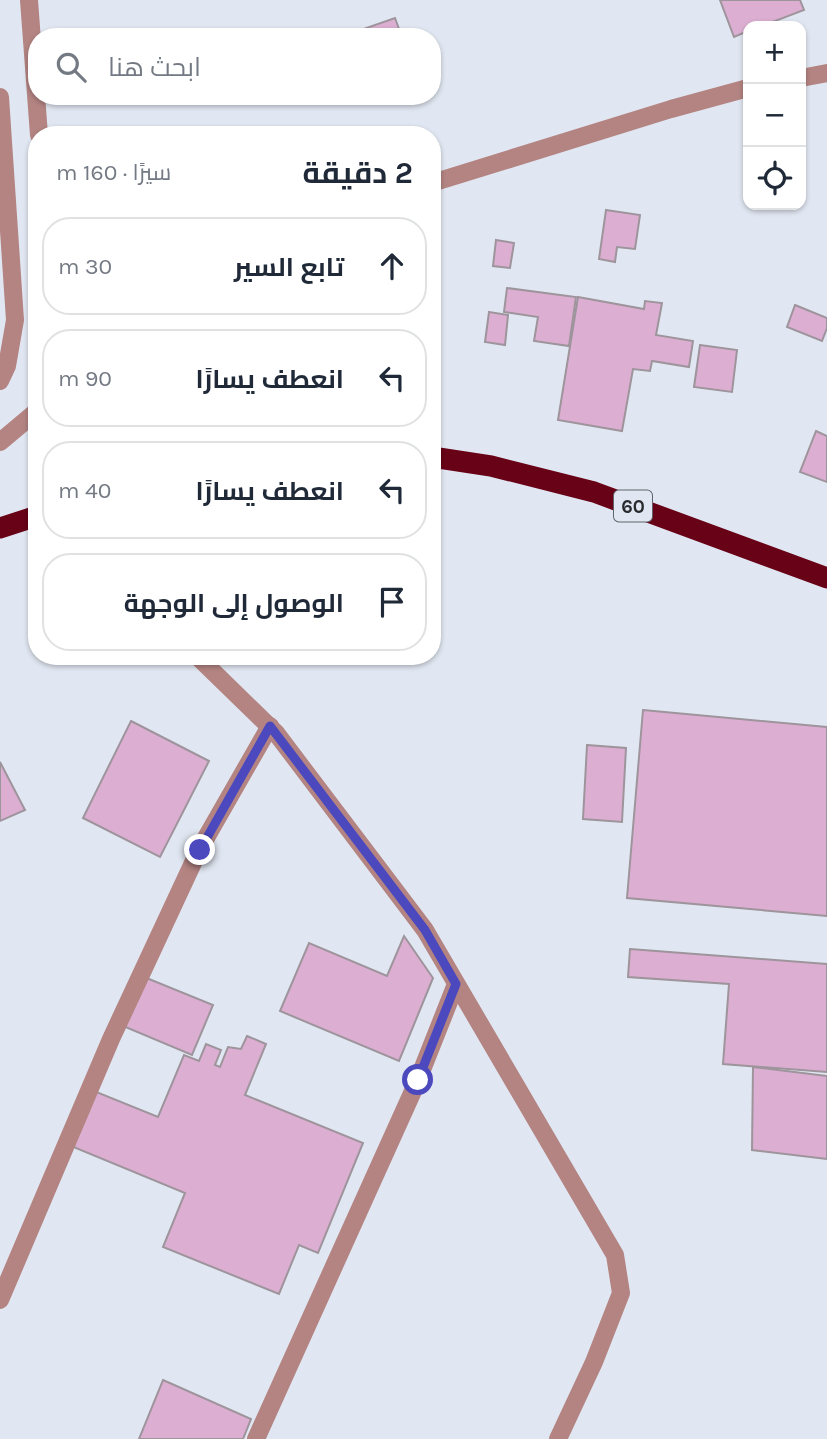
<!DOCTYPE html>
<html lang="ar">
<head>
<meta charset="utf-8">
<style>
  :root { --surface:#fff; --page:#f6f6f7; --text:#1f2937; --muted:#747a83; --line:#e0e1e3 }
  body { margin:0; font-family:Karla,Cairo,sans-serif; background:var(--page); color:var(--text); direction:rtl }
  .controls { position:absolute; right:21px; top:21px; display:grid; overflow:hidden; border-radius:14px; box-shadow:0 2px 5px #0004 }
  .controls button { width:63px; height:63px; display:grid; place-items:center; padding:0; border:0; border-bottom:2px solid var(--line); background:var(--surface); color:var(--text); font:35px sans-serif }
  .stop { position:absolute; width:21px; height:21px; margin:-16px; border:5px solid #4c48be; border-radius:50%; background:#fff }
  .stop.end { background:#4c48be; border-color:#fff; box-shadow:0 2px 7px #0008 }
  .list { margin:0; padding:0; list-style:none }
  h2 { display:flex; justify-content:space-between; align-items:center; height:91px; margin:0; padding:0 28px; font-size:30px }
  h2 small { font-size:23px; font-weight:400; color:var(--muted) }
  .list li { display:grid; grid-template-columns:46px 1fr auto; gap:21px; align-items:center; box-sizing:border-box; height:98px; margin:0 14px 14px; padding:0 14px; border:2px solid var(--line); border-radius:28px }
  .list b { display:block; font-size:26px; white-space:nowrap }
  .list em { font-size:23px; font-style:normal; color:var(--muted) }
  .icon { flex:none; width:38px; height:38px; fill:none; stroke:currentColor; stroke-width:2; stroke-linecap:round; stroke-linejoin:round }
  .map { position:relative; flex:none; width:827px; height:1439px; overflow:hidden; direction:ltr }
  .search { position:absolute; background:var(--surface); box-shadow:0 2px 5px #0004; left:28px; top:28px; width:413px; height:77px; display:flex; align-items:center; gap:18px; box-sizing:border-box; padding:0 24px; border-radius:28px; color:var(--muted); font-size:26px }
  .panel { position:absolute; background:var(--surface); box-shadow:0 2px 5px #0004; left:28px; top:126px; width:413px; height:539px; border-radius:28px; direction:rtl }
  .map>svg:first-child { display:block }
</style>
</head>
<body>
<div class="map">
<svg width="827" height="1439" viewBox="0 0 827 1439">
  <rect width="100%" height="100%" fill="#e1e7f2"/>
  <!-- building -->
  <g fill="#dcafd2" stroke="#9e949c" stroke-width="2">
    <polygon points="720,0 800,0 804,10 762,26 748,26 748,31 734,37"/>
    <polygon points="395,18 402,37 350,37 349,34"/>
    <polygon points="606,210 640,215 635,249 617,247 615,262 599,259"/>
    <polygon points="496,240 514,243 510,268 493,266"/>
    <polygon points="507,288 576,297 569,346 534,341 538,317 504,312"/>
    <polygon points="578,297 644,309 645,301 662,303 656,335 693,341 689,367 652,361 650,371 633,369 622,431 558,420"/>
    <polygon points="795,305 827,318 827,328 822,341 787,327"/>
    <polygon points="489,312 508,315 505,345 485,342"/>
    <polygon points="700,345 737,350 732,392 694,387"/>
    <polygon points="816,431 827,436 827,482 800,472"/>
    <polygon points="643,710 827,727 827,916 627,898"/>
    <polygon points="131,721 209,761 160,857 83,818"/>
    <polygon points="587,745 626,748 622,822 583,819"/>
    <polygon points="0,762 25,810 0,821"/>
    <polygon points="404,936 433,978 399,1061 280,1011 309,943 387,976"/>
    <polygon points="630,949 827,964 827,1072 723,1064 729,984 628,977"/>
    <polygon points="144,977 213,1005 192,1055 123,1026"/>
    <polygon points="247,1036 266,1044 245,1095 363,1143 318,1253 299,1245 279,1294 163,1247 185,1193 71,1146 94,1091 158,1117 184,1055 199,1061 206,1044 221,1050 215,1065 220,1067 228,1047 241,1049"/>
    <polygon points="753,1067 827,1076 827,1159 752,1150"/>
    <polygon points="163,1380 251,1419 243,1439 139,1439"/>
  </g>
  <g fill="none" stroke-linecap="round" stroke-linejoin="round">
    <!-- minor -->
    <g stroke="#b38482" stroke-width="18">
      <polyline points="29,0 39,135"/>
      <polyline points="801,78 827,73"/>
      <polyline points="0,97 15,320 7,366 0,381"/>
      <polyline points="432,183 671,109 748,88"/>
      <polyline points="0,442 37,411"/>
      <polyline points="197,656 276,733 425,930 615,1255 621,1293 594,1362 558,1439"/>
      <polyline points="0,1300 111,1039 199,850 270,726"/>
      <polyline points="256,1439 418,1080 456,984"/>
    </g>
    <!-- highway -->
    <g stroke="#680216" stroke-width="21">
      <polyline points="432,457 491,466 594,492 827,578"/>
      <polyline points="0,528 37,516"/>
    </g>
  </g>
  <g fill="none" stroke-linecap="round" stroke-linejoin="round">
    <!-- route -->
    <polyline stroke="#4c48be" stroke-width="9" points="200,850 270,726 425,930 456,984 418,1080"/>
  </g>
  <g text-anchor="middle" stroke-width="5" stroke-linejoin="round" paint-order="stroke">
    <!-- shield labels -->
    <rect fill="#e1e7f2" stroke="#606369" stroke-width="2" x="614" y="490.5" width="38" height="31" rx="5"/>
    <g font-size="19" font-weight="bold" fill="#282a2e">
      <text x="633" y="513">60</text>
    </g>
  </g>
</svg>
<div class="controls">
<button>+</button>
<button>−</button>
<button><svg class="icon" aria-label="locate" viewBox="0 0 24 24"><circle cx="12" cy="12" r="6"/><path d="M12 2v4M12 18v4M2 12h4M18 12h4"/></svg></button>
</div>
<div class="stop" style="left:418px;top:1080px"></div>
<div class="stop end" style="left:200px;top:850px"></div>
<div class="search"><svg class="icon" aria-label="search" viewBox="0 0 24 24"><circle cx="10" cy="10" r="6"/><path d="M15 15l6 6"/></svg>ابحث هنا</div>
<section class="panel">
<h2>2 دقيقة<small>سيرًا · 160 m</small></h2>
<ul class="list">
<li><svg class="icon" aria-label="ahead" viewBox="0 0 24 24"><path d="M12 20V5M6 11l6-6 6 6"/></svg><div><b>تابع السير</b></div><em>30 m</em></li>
<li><svg class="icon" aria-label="left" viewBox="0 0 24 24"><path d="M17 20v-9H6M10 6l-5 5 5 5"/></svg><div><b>انعطف يسارًا</b></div><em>90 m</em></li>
<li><svg class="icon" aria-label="left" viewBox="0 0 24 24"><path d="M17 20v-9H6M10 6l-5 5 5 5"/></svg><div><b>انعطف يسارًا</b></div><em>40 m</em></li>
<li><svg class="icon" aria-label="arrive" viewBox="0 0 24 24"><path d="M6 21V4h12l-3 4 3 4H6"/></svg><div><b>الوصول إلى الوجهة</b></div></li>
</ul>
</section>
</div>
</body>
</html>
